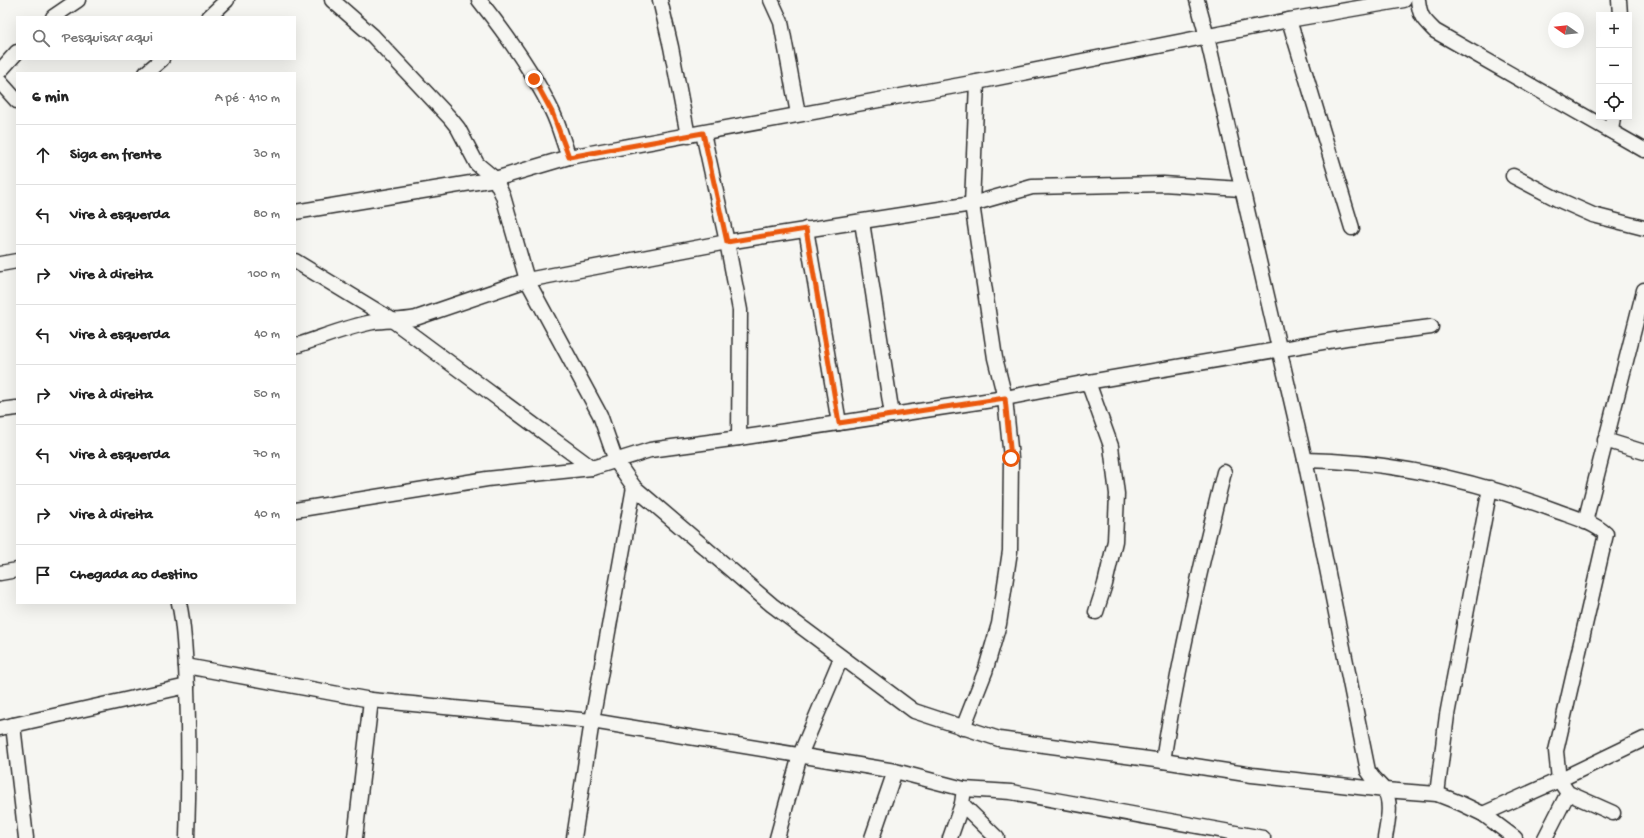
<!DOCTYPE html>
<html lang="pt">
<head>
<meta charset="utf-8">
<style>
  :root { --surface:#fff; --page:#f2f2f2; --text:#222; --muted:#767676; --line:#e0e0e0 }
  body { margin:0; font-family:"Gochi Hand",sans-serif; background:var(--page); color:var(--text) }
  .controls { position:absolute; right:12px; top:12px; display:grid; overflow:hidden; border-radius:0px; box-shadow:0 4px 16px #0002 }
  .controls button { width:36px; height:36px; display:grid; place-items:center; padding:0; border:0; border-bottom:1px solid var(--line); background:var(--surface); color:var(--text); font:20px sans-serif }
  .compass { position:absolute; left:1548px; top:12px; width:36px; height:36px; border-radius:50%; background:var(--surface); box-shadow:0 4px 16px #0002; rotate:284deg }
  .stop { position:absolute; width:12px; height:12px; margin:-9px; border:3px solid #ea580c; border-radius:50%; background:#fff }
  .stop.end { background:#ea580c; border-color:#fff; box-shadow:0 1px 4px #0008 }
  .list { margin:0; padding:0; list-style:none }
  h2 { display:flex; justify-content:space-between; align-items:center; height:52px; margin:0; padding:0 16px; font-size:17px }
  h2 small { font-size:13px; font-weight:400; color:var(--muted) }
  .list li { display:grid; grid-template-columns:26px 1fr auto; gap:12px; align-items:center; box-sizing:border-box; height:60px; padding:0 16px; border-top:1px solid var(--line) }
  .list b { display:block; font-size:15px; white-space:nowrap }
  .list em { font-size:13px; font-style:normal; color:var(--muted) }
  .icon { flex:none; width:22px; height:22px; fill:none; stroke:currentColor; stroke-width:2; stroke-linecap:round; stroke-linejoin:round }
  .map { position:relative; flex:none; width:1644px; height:838px; overflow:hidden }
  .search { position:absolute; background:var(--surface); box-shadow:0 4px 16px #0002; left:16px; top:16px; width:280px; height:44px; display:flex; align-items:center; gap:10px; box-sizing:border-box; padding:0 14px; border-radius:0px; color:var(--muted); font-size:15px }
  .panel { position:absolute; background:var(--surface); box-shadow:0 4px 16px #0002; left:16px; top:72px; width:280px; height:532px; border-radius:0px }
  .map>svg:first-child { display:block }
</style>
</head>
<body>
<div class="map">
<svg width="1644" height="838" viewBox="0 0 1644 838">
  <rect width="100%" height="100%" fill="#f6f6f2"/>
  <filter id="ink" filterUnits="userSpaceOnUse"><feTurbulence type="fractalNoise" baseFrequency=".025" numOctaves="2"/><feDisplacementMap in="SourceGraphic" scale="8" xChannelSelector="R" yChannelSelector="G"/><feConvolveMatrix kernelMatrix="1 2 1 2 8 2 1 2 1" color-interpolation-filters="sRGB"/></filter>
  <g filter="url(#ink)">
    <g fill="none" stroke-linecap="round" stroke-linejoin="round">
      <defs>
        <g id="street">
          <polyline points="332,0 373,36 450,118 458,128 477,164 495,179 503,196 527,280 600,415 616,461 634,487 772,605 914,711 999,739 1163,761 1252,775 1385,790 1437,794 1460,803 1483,814 1515,838"/>
          <path d="M 479,0 C 506,34 533,71 552,111 C 559,125 563,142 569,157"/>
          <polyline points="660,0 671,47 688,136"/>
          <polyline points="771,0 781,22 798,114"/>
          <path d="M 1197,0 L 1207,37 L 1305,460 L 1368,771 C 1374,781 1379,783 1384,790 C 1393,803 1387,824 1385,838"/>
          <path d="M 1418,0 C 1420,17 1423,19 1435,31 L 1644,150"/>
          <polyline points="1619,0 1620,15"/>
          <polyline points="53,17 78,0"/>
          <polyline points="209,17 227,0"/>
          <polyline points="1289,20 1352,228"/>
          <polyline points="0,71 17,52"/>
          <polyline points="146,73 162,59"/>
          <polyline points="0,82 17,101"/>
          <polyline points="1611,131 1613,117"/>
          <polyline points="703,133 727,242 740,310 739,438"/>
          <polyline points="1513,176 1557,199 1593,215 1644,228"/>
          <polyline points="295,212 495,179 569,157 977,82 1289,20 1404,0"/>
          <polyline points="862,222 892,415"/>
          <polyline points="806,229 839,423"/>
          <polyline points="295,261 392,320 592,468"/>
          <polyline points="0,264 17,261"/>
          <path d="M 295,346 C 321,338 346,327 373,322 C 387,320 402,321 416,318 L 527,280 L 727,242 L 972,204 L 1032,187 L 1163,184 L 1241,189"/>
          <polyline points="1088,382 1111,446 1117,494 1115,541 1105,584 1096,612"/>
          <polyline points="0,410 17,408"/>
          <polyline points="1605,440 1644,452"/>
          <path d="M 1305,460 C 1390,461 1477,481 1557,511 C 1573,517 1593,522 1606,534 L 1556,751 L 1559,780 L 1568,793 L 1613,813"/>
          <polyline points="295,510 487,479 592,468 650,450 739,438 1005,398 1088,382 1346,338 1431,327"/>
          <polyline points="1585,522 1644,290"/>
          <polyline points="0,573 17,570"/>
          <path d="M 179,603 C 184,624 184,645 186,667 C 189,724 189,781 187,838"/>
          <polyline points="186,666 371,700 592,721 895,771 964,789 1011,792 1263,838"/>
          <polyline points="13,725 26,838"/>
          <polyline points="0,728 187,686"/>
          <polyline points="963,728 985,672 999,624 1010,551 1011,458 1005,398 995,358 972,204 977,82"/>
          <path d="M 1163,761 C 1178,663 1200,568 1224,472"/>
          <polyline points="1437,794 1447,715 1490,488"/>
          <polyline points="962,804 997,838"/>
          <polyline points="1483,814 1559,780 1644,739"/>
          <polyline points="355,838 371,700"/>
          <polyline points="574,838 592,721 634,487"/>
          <polyline points="777,838 800,755 841,658"/>
          <polyline points="872,838 895,771"/>
          <polyline points="950,838 962,804 964,789"/>
          <polyline points="1545,838 1568,793"/>
        </g>
      </defs>
      <!-- street casing -->
      <use href="#street" stroke="#2b2b2b" stroke-width="17"/>
      <!-- street -->
      <use href="#street" stroke="#f6f6f2" stroke-width="14"/>
    </g>
  </g>
  <g fill="none" stroke-linecap="round" stroke-linejoin="round" filter="url(#ink)">
    <!-- route -->
    <polyline stroke="#ea580c" stroke-width="5" points="534,79 552,112 569,157 703,133 727,242 806,229 839,423 1005,398 1011,458"/>
  </g>
</svg>
<div class="controls">
<button>+</button>
<button>−</button>
<button><svg class="icon" aria-label="locate" viewBox="0 0 24 24"><circle cx="12" cy="12" r="6"/><path d="M12 2v4M12 18v4M2 12h4M18 12h4"/></svg></button>
</div>
<svg class="compass" viewBox="-18 -18 36 36"><path d="M0-13l5 13h-10z" fill="#e53935"/><path d="M0 13l5-13h-10z" fill="#767676"/></svg>
<div class="stop" style="left:1011px;top:458px"></div>
<div class="stop end" style="left:534px;top:79px"></div>
<div class="search"><svg class="icon" aria-label="search" viewBox="0 0 24 24"><circle cx="10" cy="10" r="6"/><path d="M15 15l6 6"/></svg>Pesquisar aqui</div>
<section class="panel">
<h2>6 min<small>A pé · 410 m</small></h2>
<ul class="list">
<li><svg class="icon" aria-label="ahead" viewBox="0 0 24 24"><path d="M12 20V5M6 11l6-6 6 6"/></svg><div><b>Siga em frente</b></div><em>30 m</em></li>
<li><svg class="icon" aria-label="left" viewBox="0 0 24 24"><path d="M17 20v-9H6M10 6l-5 5 5 5"/></svg><div><b>Vire à esquerda</b></div><em>80 m</em></li>
<li><svg class="icon" aria-label="right" viewBox="0 0 24 24"><path d="M7 20v-9h11M14 6l5 5-5 5"/></svg><div><b>Vire à direita</b></div><em>100 m</em></li>
<li><svg class="icon" aria-label="left" viewBox="0 0 24 24"><path d="M17 20v-9H6M10 6l-5 5 5 5"/></svg><div><b>Vire à esquerda</b></div><em>40 m</em></li>
<li><svg class="icon" aria-label="right" viewBox="0 0 24 24"><path d="M7 20v-9h11M14 6l5 5-5 5"/></svg><div><b>Vire à direita</b></div><em>50 m</em></li>
<li><svg class="icon" aria-label="left" viewBox="0 0 24 24"><path d="M17 20v-9H6M10 6l-5 5 5 5"/></svg><div><b>Vire à esquerda</b></div><em>70 m</em></li>
<li><svg class="icon" aria-label="right" viewBox="0 0 24 24"><path d="M7 20v-9h11M14 6l5 5-5 5"/></svg><div><b>Vire à direita</b></div><em>40 m</em></li>
<li><svg class="icon" aria-label="arrive" viewBox="0 0 24 24"><path d="M6 21V4h12l-3 4 3 4H6"/></svg><div><b>Chegada ao destino</b></div></li>
</ul>
</section>
</div>
</body>
</html>
